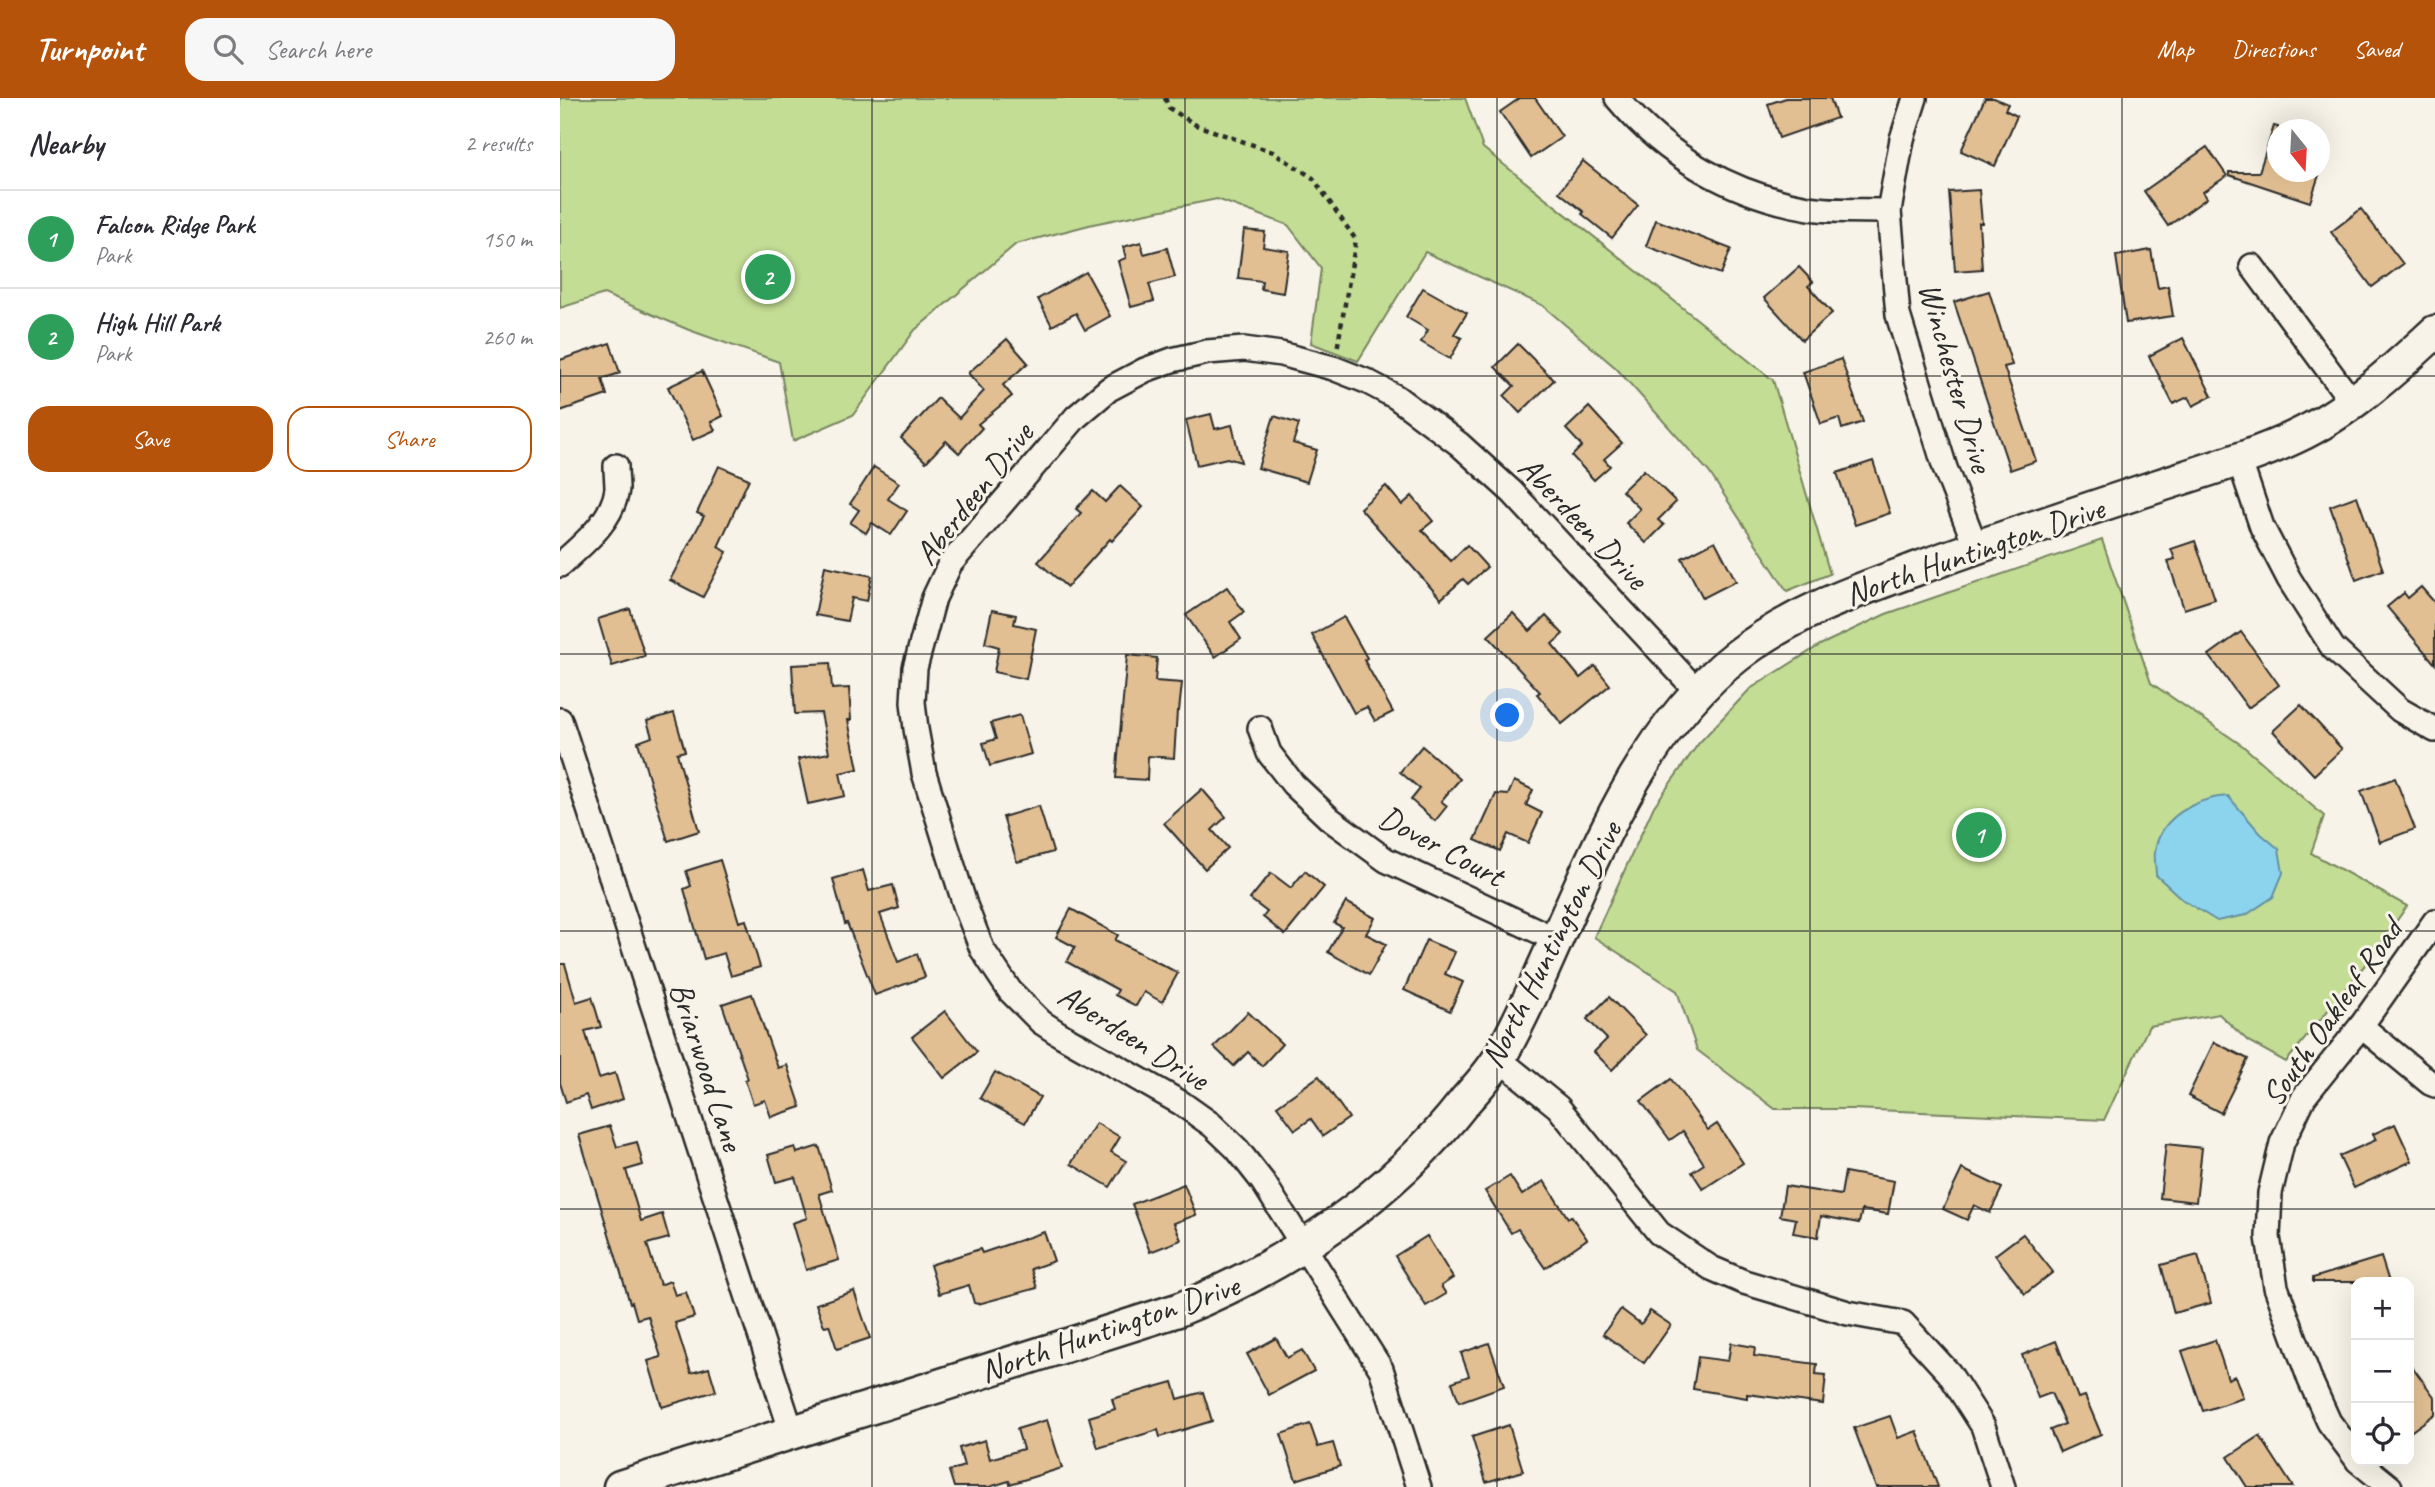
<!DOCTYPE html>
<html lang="en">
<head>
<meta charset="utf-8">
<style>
  :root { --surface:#fff; --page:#f7f7f7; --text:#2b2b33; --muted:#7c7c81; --line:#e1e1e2; --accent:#b45309 }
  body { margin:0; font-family:Caveat,sans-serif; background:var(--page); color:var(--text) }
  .controls { position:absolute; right:21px; bottom:21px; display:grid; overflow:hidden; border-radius:14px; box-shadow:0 7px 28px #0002 }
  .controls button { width:63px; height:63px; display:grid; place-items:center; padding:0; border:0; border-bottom:2px solid var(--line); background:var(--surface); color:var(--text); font:35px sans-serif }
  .compass { position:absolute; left:1707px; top:21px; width:63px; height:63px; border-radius:50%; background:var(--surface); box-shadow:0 7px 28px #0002; rotate:162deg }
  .you { position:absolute; left:948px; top:618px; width:24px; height:24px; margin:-18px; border:5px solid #fff; border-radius:50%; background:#1a73e8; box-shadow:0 0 0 10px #1a73e833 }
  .badge { display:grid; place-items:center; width:46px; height:46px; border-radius:50%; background:var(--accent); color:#fff; font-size:23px; font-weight:700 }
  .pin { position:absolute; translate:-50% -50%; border:4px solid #fff; box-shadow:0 2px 7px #0006 }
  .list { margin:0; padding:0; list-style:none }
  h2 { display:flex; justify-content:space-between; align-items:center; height:91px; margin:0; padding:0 28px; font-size:30px }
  h2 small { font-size:23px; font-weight:400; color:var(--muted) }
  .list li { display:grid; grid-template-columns:46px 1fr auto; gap:21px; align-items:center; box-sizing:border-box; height:98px; padding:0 28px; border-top:2px solid var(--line) }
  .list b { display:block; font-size:26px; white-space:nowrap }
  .list p { margin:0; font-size:23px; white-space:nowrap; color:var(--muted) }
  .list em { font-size:23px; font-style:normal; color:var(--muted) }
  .actions { display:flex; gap:14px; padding:21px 28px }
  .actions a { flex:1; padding:16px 0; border:2px solid var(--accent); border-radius:21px; text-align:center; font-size:24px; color:var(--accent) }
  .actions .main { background:var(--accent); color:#fff }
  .icon { flex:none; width:38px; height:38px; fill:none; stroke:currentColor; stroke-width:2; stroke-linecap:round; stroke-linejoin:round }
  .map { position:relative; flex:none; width:1875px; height:1389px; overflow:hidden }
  header { display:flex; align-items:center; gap:42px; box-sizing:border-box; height:98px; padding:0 35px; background:var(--accent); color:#fff }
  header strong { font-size:33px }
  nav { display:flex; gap:38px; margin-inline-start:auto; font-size:24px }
  .search { width:490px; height:63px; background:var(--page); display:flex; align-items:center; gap:18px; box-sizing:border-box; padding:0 24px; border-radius:21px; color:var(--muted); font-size:26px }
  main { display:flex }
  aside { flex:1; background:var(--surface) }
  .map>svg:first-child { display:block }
</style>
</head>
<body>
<header>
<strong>Turnpoint</strong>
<div class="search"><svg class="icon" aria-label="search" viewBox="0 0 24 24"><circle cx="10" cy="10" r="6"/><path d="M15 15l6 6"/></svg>Search here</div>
<nav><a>Map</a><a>Directions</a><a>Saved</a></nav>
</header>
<main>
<aside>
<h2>Nearby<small>2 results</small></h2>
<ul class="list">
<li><span class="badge" style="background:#2e9e5b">1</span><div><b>Falcon Ridge Park</b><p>Park</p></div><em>150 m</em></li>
<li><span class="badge" style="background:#2e9e5b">2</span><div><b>High Hill Park</b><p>Park</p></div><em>260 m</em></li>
</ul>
<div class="actions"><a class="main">Save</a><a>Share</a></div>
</aside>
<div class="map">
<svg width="1875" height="1389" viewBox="0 0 1875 1389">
  <rect width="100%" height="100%" fill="#f7f3e8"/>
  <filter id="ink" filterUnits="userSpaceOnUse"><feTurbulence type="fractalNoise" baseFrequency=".0143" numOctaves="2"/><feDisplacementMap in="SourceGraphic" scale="14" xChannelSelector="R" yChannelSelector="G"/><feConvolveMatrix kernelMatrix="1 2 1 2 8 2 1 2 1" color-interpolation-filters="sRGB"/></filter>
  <g filter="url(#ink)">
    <!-- green -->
    <g fill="#c3dd94" stroke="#778460" stroke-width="2">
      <polygon points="0,0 905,0 923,50 1213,282 1270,476 1227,493 1149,374 1056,270 982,207 865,154 798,263 751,245 761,170 728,127 657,101 533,126 456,146 355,232 293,317 233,343 219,264 129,232 44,196 0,210"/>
      <polygon points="1542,442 1591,585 1683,648 1764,718 1751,755 1847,808 1809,862 1726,964 1688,943 1659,916 1589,928 1544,1022 1293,1011 1215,1011 1137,952 1117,893 1034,839 1094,708 1139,645 1190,591 1260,547 1326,516"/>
    </g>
    <!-- water -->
    <path fill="#8cd4ee" stroke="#6590a0" stroke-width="2" d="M 1668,698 L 1701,736 L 1719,751 L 1723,775 L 1713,799 L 1686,817 L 1657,823 L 1623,802 L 1596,777 C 1596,770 1594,761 1595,754 C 1599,719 1637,700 1668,698 Z"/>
    <!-- building -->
    <g fill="#e1bf93" stroke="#2b2b2b" stroke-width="2">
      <polygon points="960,0 975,0 1002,39 971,60 940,14"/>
      <polygon points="1226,0 1270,0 1277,20 1219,40 1208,6"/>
      <polygon points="1425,0 1434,0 1448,6 1445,12 1457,18 1435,68 1401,53"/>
      <polygon points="1714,28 1718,29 1718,74 1760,74 1750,104 1669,77 1669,74 1699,74"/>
      <polygon points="1647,49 1667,78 1643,94 1647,100 1608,128 1584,93"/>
      <polygon points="1023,63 1078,107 1052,140 1022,116 1024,114 999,94"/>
      <polygon points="1419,92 1422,125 1419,125 1422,171 1395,173 1389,94"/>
      <polygon points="1801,111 1843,166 1812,189 1771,134"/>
      <polygon points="1096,122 1171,151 1161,176 1086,148"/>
      <polygon points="684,132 705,134 703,149 729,153 723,195 701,191 702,183 678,180"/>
      <polygon points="581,144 584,156 607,150 615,179 589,186 594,203 571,209 558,163 566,160 563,149"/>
      <polygon points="1591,152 1598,190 1608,188 1613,218 1566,225 1556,158"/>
      <polygon points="1239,169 1253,184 1248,188 1272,215 1242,242 1204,200"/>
      <polygon points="526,174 550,218 525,232 516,215 492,228 478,201"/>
      <polygon points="863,190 907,215 894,236 902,240 890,261 861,244 868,232 846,219"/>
      <polygon points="1429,193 1452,267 1444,269 1476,363 1450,372 1394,204"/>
      <polygon points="1623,240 1652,298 1633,308 1628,299 1613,306 1589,258"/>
      <polygon points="447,241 468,265 443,287 452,298 418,326 422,330 399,355 386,343 366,364 341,340 378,300 399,320 424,293 408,275"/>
      <polygon points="50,245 60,275 42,281 47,297 0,313 0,262"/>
      <polygon points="958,246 994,282 960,315 944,298 954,288 935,269"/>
      <polygon points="1281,261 1303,324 1282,331 1279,320 1261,326 1243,274"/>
      <polygon points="142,273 163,318 151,324 155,332 133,342 108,289"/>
      <polygon points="1029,309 1062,345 1044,361 1050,368 1034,382 1012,358 1022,348 1006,331"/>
      <polygon points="651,316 655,331 672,327 681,364 667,360 637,367 626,322"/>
      <polygon points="714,318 739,326 733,345 757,352 747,384 698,370"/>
      <polygon points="1313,363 1330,415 1295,427 1277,375"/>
      <polygon points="159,368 189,381 158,449 167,454 143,499 110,482 144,418 137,415"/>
      <polygon points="314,369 339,385 328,401 347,413 331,437 312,425 306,435 290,425 299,412 290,406"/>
      <polygon points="1084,372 1116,404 1098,422 1104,427 1086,445 1066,425 1080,411 1062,393"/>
      <polygon points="560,388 583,409 552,443 550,441 507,489 478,464 521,415 516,411 533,393 545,404"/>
      <polygon points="826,388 842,407 852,398 873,423 862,432 891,463 907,447 927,469 908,486 903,481 881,501 800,410"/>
      <polygon points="1797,398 1823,472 1796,482 1770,408"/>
      <polygon points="1155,443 1176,483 1143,500 1122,460"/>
      <polygon points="1635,443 1655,501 1624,511 1608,463 1615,461 1611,451"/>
      <polygon points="265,468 312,478 307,503 292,500 287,523 255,517"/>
      <polygon points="667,489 684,514 670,524 681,541 655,559 626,517"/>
      <polygon points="1861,489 1875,505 1875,566 1827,509 1844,495 1848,500"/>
      <polygon points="70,511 85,558 52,568 38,521"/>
      <polygon points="432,512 456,517 454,526 476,531 466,581 434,574 439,549 425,545"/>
      <polygon points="953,515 970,533 986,518 1003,536 992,546 1020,580 1035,568 1050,587 1002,626 977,596 980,594 928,538"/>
      <polygon points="784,519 807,560 804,562 833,614 815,623 807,609 794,615 752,537"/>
      <polygon points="1681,534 1719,587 1688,610 1649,557"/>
      <polygon points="567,557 597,560 595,583 622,585 619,613 617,613 614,660 588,658 587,682 556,680"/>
      <polygon points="270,565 272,591 289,590 291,622 288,622 298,671 280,675 285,698 248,706 238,661 269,655 261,615 235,616 232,567"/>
      <polygon points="1741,607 1782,651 1754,677 1713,633"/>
      <polygon points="114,615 125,653 117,655 139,733 108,743 78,644 92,639 87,623"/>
      <polygon points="460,617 471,656 430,668 423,645 436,641 431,625"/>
      <polygon points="862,648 900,681 881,703 887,708 875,723 851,702 860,691 840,674"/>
      <polygon points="1835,680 1855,731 1820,744 1801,693"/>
      <polygon points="954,683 973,692 966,707 982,715 968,745 948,736 940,753 915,742 936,696 948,697"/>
      <polygon points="642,691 666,719 652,732 668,750 645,771 604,725"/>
      <polygon points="479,708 493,754 457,764 443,719"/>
      <polygon points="160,762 179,824 186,822 200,869 171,878 164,855 144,861 124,791 131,788 126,773"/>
      <polygon points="303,772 309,793 333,787 339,810 320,816 338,864 357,856 365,879 315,897 287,825 285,826 273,781"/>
      <polygon points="745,773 764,789 725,837 703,819 707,814 690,801 711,775 731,790"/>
      <polygon points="786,804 815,820 806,836 826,846 809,877 768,854 782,829 774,825"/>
      <polygon points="511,811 558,837 555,842 618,875 602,904 584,894 576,908 555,897 558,892 507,864 515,849 496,839"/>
      <polygon points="866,842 895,854 885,876 903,884 890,913 844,892"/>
      <polygon points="0,866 5,866 16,904 32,899 41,929 25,933 39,980 55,975 63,1001 31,1012 26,997 6,1004 0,985"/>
      <polygon points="192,896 218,970 227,967 241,1009 211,1019 205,1002 193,1006 185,982 188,981 162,906"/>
      <polygon points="1049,899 1086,937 1052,972 1034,954 1047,941 1027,921"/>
      <polygon points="385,913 417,954 384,980 352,939"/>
      <polygon points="688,914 722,946 702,968 688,954 674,968 654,949"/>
      <polygon points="1654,944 1688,961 1661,1015 1628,998"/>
      <polygon points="435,974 480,999 465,1025 420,1000"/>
      <polygon points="759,978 789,1020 763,1038 751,1021 735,1032 717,1008"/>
      <polygon points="1111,981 1148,1032 1157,1026 1183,1065 1143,1091 1132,1074 1144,1066 1123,1033 1110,1042 1081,1003"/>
      <polygon points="536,1025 560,1039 551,1054 566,1063 550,1089 511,1066"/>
      <polygon points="1835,1026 1852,1063 1794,1090 1779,1058 1816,1042 1813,1036"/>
      <polygon points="50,1028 57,1049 77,1044 83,1067 66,1072 81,1123 102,1116 109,1140 87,1146 100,1187 110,1183 115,1197 126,1194 134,1219 115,1225 131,1275 149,1270 156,1293 102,1309 88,1263 101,1259 88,1218 77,1221 72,1204 70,1205 19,1037"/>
      <polygon points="1606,1046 1642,1050 1636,1104 1600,1100"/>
      <polygon points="259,1048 272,1092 259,1096 279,1162 246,1172 232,1125 247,1120 235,1079 216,1084 208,1057 235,1049 237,1055"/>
      <polygon points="1402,1071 1442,1090 1430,1115 1414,1107 1407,1122 1383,1111"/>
      <polygon points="1285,1074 1334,1083 1328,1116 1302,1112 1299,1125 1261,1118 1258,1139 1233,1135 1236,1121 1220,1118 1225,1088 1281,1097"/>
      <polygon points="950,1078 962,1097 984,1083 1008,1120 1011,1118 1027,1141 985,1170 958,1131 951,1135 925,1093"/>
      <polygon points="624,1086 636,1117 614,1125 621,1142 590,1154 572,1106"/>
      <polygon points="484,1134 494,1163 471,1171 477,1190 418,1206 414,1205 409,1187 379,1196 370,1167 420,1151 422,1155"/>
      <polygon points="1463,1136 1493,1174 1465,1196 1435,1157"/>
      <polygon points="867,1138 893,1180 881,1188 886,1196 866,1208 835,1158"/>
      <polygon points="1638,1157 1651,1205 1614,1215 1601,1167"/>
      <polygon points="1821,1159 1829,1184 1753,1184 1753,1180"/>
      <polygon points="294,1193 310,1240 277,1251 269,1227 264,1228 256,1206"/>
      <polygon points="1061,1211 1081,1226 1090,1213 1111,1227 1084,1265 1043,1236"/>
      <polygon points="716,1240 727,1260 742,1252 754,1273 709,1297 687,1256"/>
      <polygon points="1655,1242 1668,1281 1675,1278 1683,1300 1643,1313 1622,1253"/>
      <polygon points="1496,1243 1518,1300 1525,1298 1541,1336 1500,1354 1490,1332 1505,1326 1491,1295 1478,1300 1462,1257"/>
      <polygon points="929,1245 944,1288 899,1304 892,1284 909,1278 901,1255"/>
      <polygon points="1171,1245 1195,1249 1194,1258 1257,1266 1256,1276 1266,1277 1263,1306 1187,1296 1187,1300 1133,1291 1138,1259 1168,1263"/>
      <polygon points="1849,1264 1875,1300 1875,1316 1849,1335"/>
      <polygon points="613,1284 618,1301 643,1294 652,1323 600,1339 598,1332 538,1350 529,1319 555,1311 552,1301"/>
      <polygon points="1330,1318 1338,1340 1357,1333 1378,1389 1316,1389 1294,1330"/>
      <polygon points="487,1322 502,1370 450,1386 449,1383 429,1389 394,1389 389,1373 404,1368 399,1350 425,1342 430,1361 463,1351 457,1331"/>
      <polygon points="750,1326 758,1349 773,1345 780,1368 736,1382 721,1336"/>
      <polygon points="949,1327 963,1373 926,1384 912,1339"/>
      <polygon points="1700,1338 1733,1389 1687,1389 1668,1359"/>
    </g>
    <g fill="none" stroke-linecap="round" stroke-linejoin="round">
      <defs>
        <g id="street">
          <path d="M 1057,0 C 1106,59 1173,97 1249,110 C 1275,114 1303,112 1329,113"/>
          <polyline points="1355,0 1342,41 1329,113 1338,217 1385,370 1416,449"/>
          <polyline points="1692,168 1792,304"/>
          <polyline points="1679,361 1702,429 1729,481 1773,550 1840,612 1875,632"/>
          <path d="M 0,467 C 22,447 53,423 57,391 C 57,384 56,376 56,368"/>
          <polyline points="0,622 232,1335"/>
          <polyline points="700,630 709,655 733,686 770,721 826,762 997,842"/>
          <polyline points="1801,928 1870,985 1875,987"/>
          <polyline points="939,961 998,1009 1099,1135 1151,1170 1184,1184 1288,1215 1343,1225 1389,1275 1423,1328 1443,1389"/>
          <polyline points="1796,1360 1769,1324 1750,1282 1716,1189 1708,1139 1710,1095 1722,1045 1744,999 1801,928 1875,823"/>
          <polyline points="1798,1363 1830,1389"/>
          <polyline points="859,1389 821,1271 703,1084 677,1051 652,1027 621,1005 501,937 481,924 450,893 422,851 405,807 364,675 356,631 353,604 355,570 374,500 390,466 516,319 549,291 585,272 612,262 647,254 684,251 721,256 773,270 806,283 836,299 899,346 952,394 1137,593"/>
        </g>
        <path id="secondary" d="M 60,1389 L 618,1212 C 728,1167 831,1098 905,1003 C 917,989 932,974 941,957 C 1013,827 1056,652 1177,558 C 1230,516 1293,494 1356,471 C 1437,441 1519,414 1601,387 C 1646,372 1693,359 1735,339 C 1787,315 1833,273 1875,234"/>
      </defs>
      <!-- street casing -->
      <use href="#street" stroke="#2b2b2b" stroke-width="28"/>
      <!-- secondary casing -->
      <use href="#secondary" stroke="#2b2b2b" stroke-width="37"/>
      <!-- path -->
      <polyline stroke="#2b2b2b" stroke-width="4.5" stroke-dasharray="5 5" stroke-linecap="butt" points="605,0 609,10 636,27 713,54 753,80 796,142 777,252"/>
      <!-- street -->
      <use href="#street" stroke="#f7f3e8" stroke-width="23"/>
      <!-- secondary -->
      <use href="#secondary" stroke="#f7f3e8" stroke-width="32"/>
    </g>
  </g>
  <!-- grid -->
  <path fill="none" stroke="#2b2b2b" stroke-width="2" stroke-opacity="0.55" d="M 312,0 L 312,1389M 625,0 L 625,1389M 937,0 L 937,1389M 1250,0 L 1250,1389M 1562,0 L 1562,1389M 0,278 L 1875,278M 0,556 L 1875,556M 0,833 L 1875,833M 0,1111 L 1875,1111"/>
  <g text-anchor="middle" stroke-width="6" stroke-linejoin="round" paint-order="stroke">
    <!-- street labels -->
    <g font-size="33" fill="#2b2b2b" stroke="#f7f3e8">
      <text transform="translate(1397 279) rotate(74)" y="12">Winchester Drive</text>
      <text transform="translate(413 395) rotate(-52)" y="12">Aberdeen Drive</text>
      <text transform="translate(1024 424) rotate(46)" y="12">Aberdeen Drive</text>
      <text transform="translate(1414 452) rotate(-19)" y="12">North Huntington Drive</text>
      <text transform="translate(882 747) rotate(28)" y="12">Dover Court</text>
      <text transform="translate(990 846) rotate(-63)" y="12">North Huntington Drive</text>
      <text transform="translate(1771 914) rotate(-55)" y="12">South Oakleaf Road</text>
      <text transform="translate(574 938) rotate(32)" y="12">Aberdeen Drive</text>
      <text transform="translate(148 968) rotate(72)" y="12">Briarwood Lane</text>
      <text transform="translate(549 1229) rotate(-19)" y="12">North Huntington Drive</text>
    </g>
  </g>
</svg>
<div class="controls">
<button>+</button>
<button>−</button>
<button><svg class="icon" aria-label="locate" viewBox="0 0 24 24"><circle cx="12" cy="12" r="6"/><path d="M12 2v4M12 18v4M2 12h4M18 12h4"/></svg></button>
</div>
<svg class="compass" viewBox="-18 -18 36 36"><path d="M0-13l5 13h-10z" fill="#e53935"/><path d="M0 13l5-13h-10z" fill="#7c7c81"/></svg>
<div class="you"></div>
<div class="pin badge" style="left:1419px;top:737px;background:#2e9e5b">1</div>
<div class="pin badge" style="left:208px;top:179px;background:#2e9e5b">2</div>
</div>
</main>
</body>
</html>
